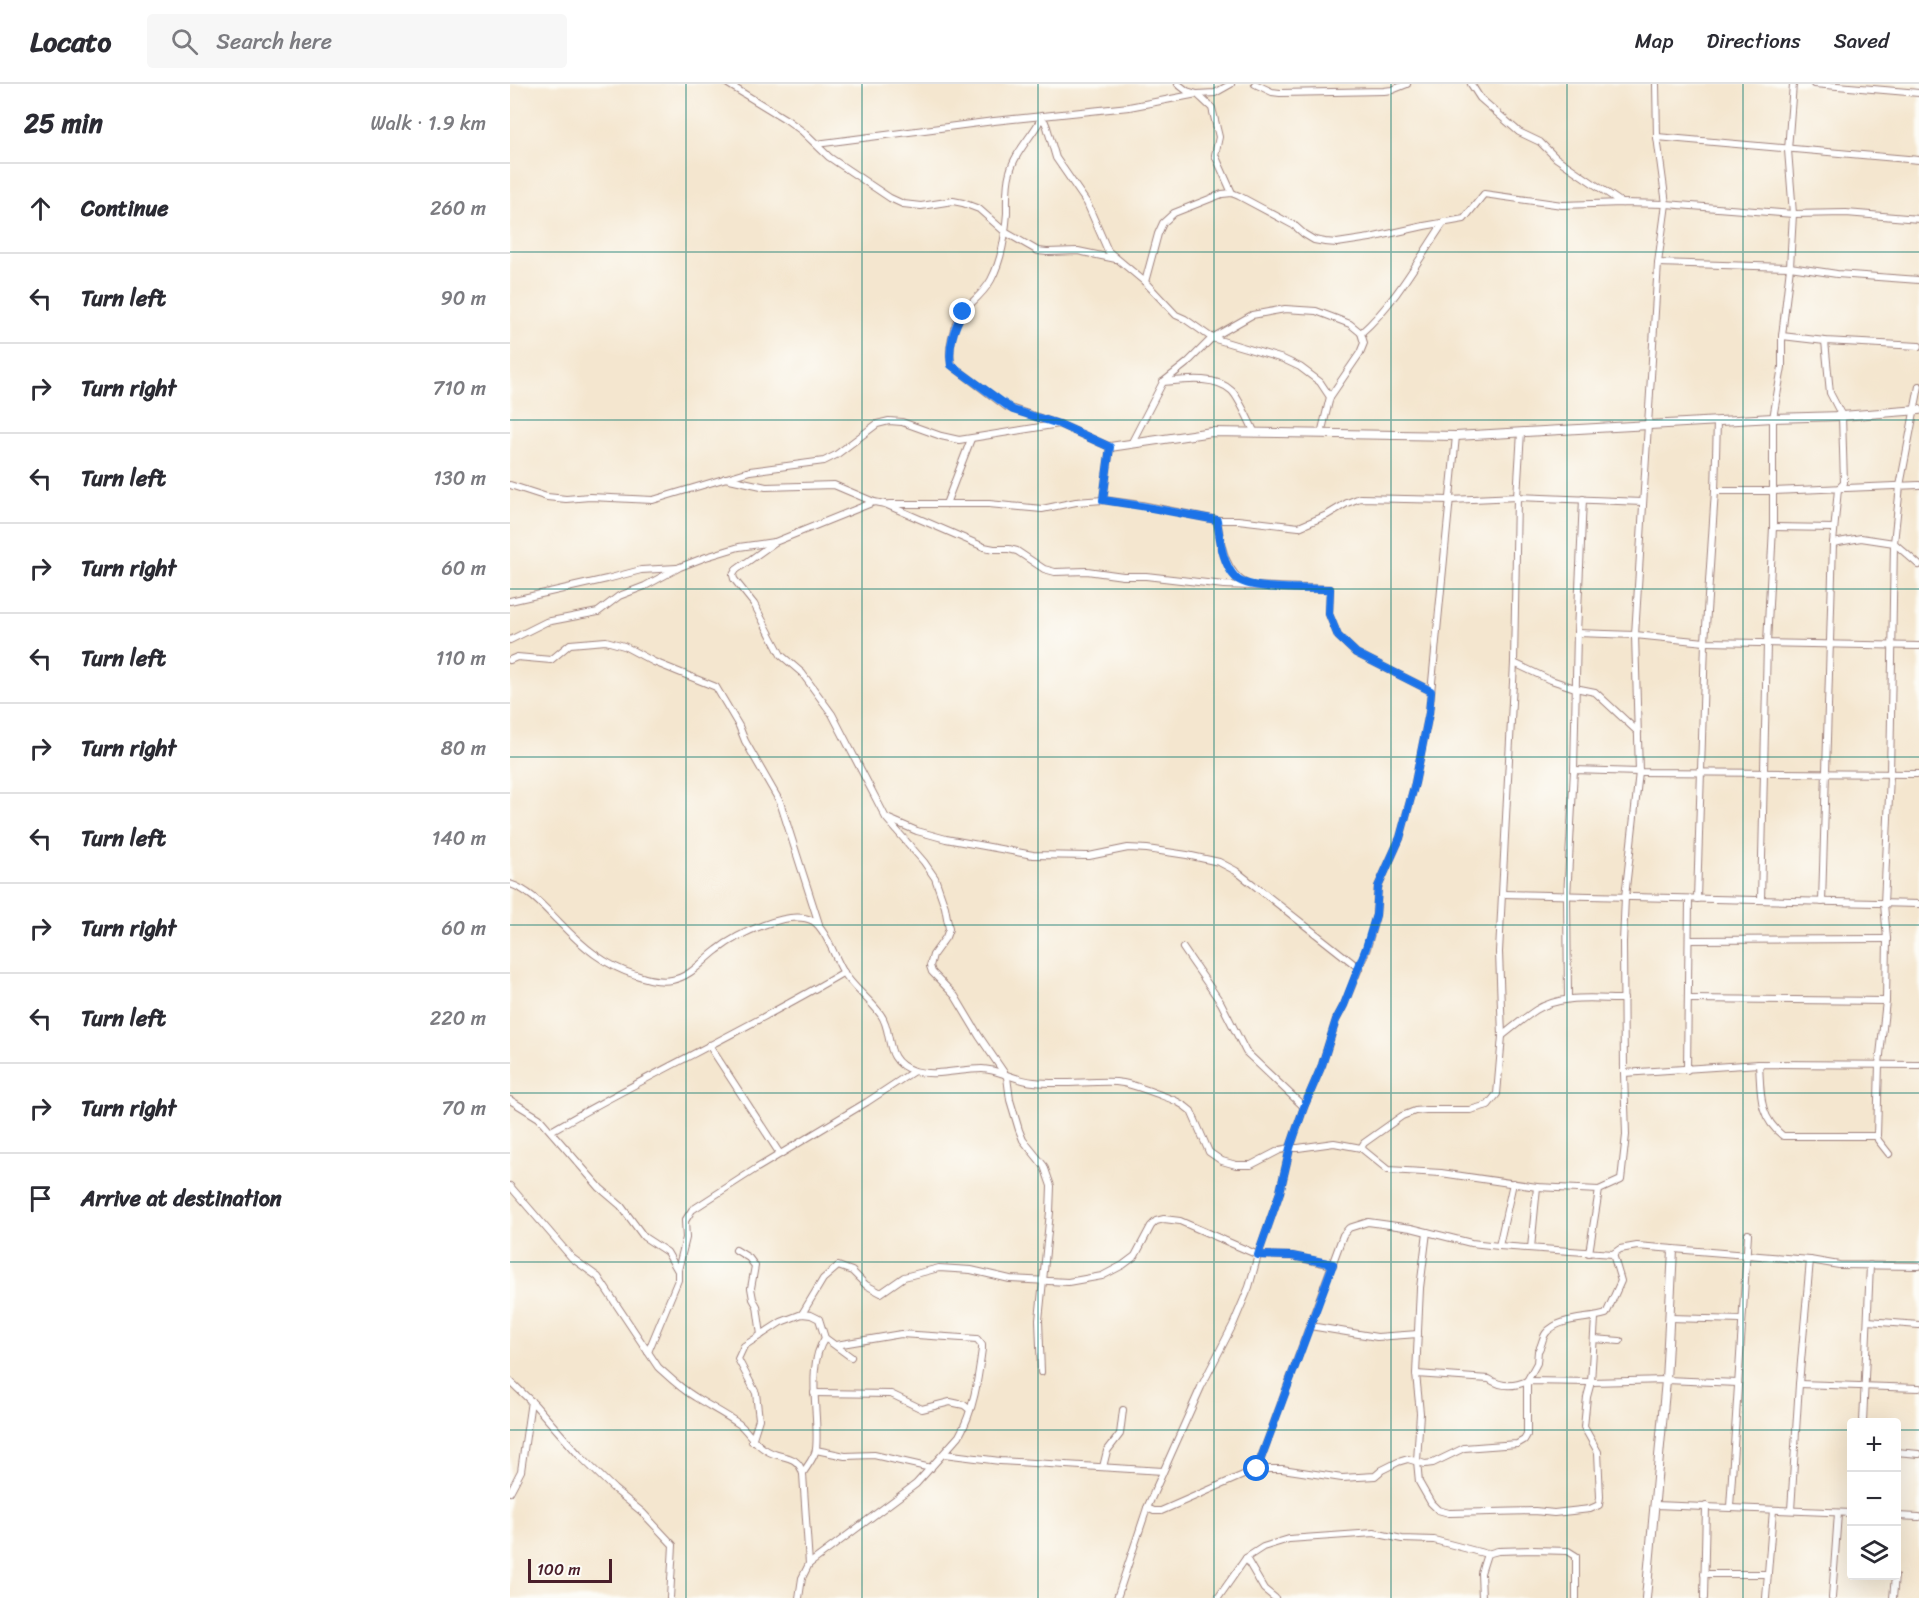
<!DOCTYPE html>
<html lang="en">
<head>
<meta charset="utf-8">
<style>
  :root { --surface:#fff; --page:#f7f7f7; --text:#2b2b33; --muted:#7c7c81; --line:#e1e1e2 }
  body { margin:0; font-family:Sriracha,sans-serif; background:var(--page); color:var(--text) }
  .controls { position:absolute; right:18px; bottom:18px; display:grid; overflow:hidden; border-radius:6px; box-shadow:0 6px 24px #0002 }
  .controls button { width:54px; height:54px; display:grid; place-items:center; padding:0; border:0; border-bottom:2px solid var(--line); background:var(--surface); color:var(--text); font:30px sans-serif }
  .scale { position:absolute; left:18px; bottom:15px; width:84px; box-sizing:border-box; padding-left:6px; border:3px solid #4a1f2b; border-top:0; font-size:16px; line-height:21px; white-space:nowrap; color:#4a1f2b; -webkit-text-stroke:4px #fdfcf7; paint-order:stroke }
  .stop { position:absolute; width:18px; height:18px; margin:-14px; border:4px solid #1a73e8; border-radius:50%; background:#fff }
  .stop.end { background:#1a73e8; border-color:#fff; box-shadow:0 2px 6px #0008 }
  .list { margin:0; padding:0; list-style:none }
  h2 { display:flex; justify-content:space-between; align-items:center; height:78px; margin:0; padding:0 24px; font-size:26px }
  h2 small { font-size:20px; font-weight:400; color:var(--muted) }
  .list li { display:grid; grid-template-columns:39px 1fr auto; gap:18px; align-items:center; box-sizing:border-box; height:90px; padding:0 24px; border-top:2px solid var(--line) }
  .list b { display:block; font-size:22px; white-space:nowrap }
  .list em { font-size:20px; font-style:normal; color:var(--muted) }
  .icon { flex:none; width:33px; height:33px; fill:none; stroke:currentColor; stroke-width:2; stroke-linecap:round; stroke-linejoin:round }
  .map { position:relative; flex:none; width:1409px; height:1514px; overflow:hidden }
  header { display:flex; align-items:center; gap:36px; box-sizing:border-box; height:84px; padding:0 30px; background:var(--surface); border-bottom:2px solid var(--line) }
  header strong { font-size:28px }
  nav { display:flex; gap:33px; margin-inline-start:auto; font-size:21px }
  .search { width:420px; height:54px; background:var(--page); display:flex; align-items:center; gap:15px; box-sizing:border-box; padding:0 21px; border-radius:6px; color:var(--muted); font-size:22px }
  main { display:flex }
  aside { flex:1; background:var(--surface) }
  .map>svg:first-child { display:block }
</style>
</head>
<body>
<header>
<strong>Locato</strong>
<div class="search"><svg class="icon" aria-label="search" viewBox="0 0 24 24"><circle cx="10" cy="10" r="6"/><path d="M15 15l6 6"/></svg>Search here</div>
<nav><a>Map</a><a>Directions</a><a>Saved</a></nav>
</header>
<main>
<aside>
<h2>25 min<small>Walk · 1.9 km</small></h2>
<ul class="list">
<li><svg class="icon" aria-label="ahead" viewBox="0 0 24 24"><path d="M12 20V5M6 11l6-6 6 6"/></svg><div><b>Continue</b></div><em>260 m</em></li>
<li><svg class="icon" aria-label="left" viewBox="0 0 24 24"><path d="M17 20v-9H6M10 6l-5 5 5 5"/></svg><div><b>Turn left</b></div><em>90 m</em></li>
<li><svg class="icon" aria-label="right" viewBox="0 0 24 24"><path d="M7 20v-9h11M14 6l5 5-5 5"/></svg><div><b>Turn right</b></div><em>710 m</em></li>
<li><svg class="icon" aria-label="left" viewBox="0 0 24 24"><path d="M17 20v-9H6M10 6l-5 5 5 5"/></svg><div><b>Turn left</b></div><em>130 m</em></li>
<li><svg class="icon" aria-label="right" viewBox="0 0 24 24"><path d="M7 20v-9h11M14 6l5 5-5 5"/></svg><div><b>Turn right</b></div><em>60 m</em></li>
<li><svg class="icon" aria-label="left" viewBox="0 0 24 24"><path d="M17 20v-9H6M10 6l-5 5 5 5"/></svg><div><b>Turn left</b></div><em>110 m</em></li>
<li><svg class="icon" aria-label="right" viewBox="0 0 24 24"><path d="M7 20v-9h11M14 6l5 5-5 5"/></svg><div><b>Turn right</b></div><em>80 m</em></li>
<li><svg class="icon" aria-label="left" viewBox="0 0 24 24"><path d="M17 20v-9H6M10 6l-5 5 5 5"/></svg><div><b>Turn left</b></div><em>140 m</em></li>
<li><svg class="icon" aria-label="right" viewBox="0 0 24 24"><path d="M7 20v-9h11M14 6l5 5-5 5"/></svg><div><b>Turn right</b></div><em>60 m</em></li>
<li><svg class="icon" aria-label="left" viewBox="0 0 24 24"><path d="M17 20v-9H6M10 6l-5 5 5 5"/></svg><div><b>Turn left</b></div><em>220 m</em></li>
<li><svg class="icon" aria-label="right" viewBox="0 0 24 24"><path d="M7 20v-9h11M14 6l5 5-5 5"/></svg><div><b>Turn right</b></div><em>70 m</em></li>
<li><svg class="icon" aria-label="arrive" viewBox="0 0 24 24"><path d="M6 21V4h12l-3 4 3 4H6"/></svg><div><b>Arrive at destination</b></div></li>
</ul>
</aside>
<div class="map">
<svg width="1409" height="1514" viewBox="0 0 1409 1514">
  <rect width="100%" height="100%" fill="#fdfcf7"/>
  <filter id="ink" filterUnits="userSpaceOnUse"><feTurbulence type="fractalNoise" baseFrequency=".0167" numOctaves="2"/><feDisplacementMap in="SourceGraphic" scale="12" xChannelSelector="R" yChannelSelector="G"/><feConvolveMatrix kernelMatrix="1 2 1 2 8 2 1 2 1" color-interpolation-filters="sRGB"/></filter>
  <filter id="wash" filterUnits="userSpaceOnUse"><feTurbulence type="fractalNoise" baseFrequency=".008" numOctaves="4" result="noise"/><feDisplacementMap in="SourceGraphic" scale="24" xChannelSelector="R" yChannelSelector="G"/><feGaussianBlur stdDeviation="1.35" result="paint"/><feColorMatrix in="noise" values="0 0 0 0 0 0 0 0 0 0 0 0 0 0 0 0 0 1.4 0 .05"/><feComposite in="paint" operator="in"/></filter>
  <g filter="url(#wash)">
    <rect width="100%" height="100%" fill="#f4e6cf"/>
  </g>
  <g filter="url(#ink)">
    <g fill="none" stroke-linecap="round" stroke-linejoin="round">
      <defs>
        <g id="minor">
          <polyline points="218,0 277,36 292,47 319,73 380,114 393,120 411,122 443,117 453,119 469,125 495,148 528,167 537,168 568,167 606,175"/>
          <polyline points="668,0 677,7 687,10 702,24 709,53 705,71 722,109"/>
          <polyline points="745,0 762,8 770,9 874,7 882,6 897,0"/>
          <polyline points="961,0 970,14 1009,48 1030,58 1046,74 1112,119"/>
          <polyline points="1304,0 1409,9"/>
          <path d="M 532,32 L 528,40 C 519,55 504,71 500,88 C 496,101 497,115 497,129 C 495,153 492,175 481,196 C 474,209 463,217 453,227 C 444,237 435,272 444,283 L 497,323 L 545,339"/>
          <polyline points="531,35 535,38 537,43 546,74 577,119 598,167 635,198 666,231 675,235 702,254 773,275 790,283 810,298 820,313 811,350"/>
          <polyline points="1147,53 1409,76"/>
          <polyline points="306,60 484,37 619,23 687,10 705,9 721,0"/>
          <polyline points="1148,179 1280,183 1327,190 1409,196"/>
          <polyline points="635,198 648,150 653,139 664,129 712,110 722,109 729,112 785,142 794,150 804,156 815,158 827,159 860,154 914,142 954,135 974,110 1052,121 1112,119 1156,120 1283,130 1336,129 1409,135"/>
          <path d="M 851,249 C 886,218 908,176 934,138"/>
          <polyline points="1272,252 1315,257 1409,262"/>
          <path d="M 653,298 C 674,296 706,291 722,307 C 729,314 740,339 745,349"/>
          <polyline points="621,360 653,298 677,279 702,254 742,231 775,225 806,227 840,240 851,249 854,259 850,269 820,313"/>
          <polyline points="215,394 256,403 324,401 364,418 375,420 474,463 484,465 499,465 507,467 534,485 545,488 577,487 613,492 636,492 714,501 820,505 819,530 828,552 846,569 921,607"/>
          <polyline points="0,401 37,413 56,415 80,413 143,416 240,387 314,377 326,371 367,340 379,337 392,338 431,352 449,356 549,340 600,363 593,416"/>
          <polyline points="1205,407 1263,407 1409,401"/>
          <polyline points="364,418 265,458 226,486 223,491 224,495 244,520 271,571 292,589 322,630 376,734 414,778 425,794 435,823 439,845 436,853 423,871 420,882 422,888 445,912 469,952 497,993 500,1016 509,1046 513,1056 534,1082 541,1102 540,1128 529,1236 531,1288"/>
          <polyline points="379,420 479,420 532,425 566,418 593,416 631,421 707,436 728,436 789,443 817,431 837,419 850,414 940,416 1007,413 1133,418"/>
          <polyline points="436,420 461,355"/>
          <path d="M 707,436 C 711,461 714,488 738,501"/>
          <polyline points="1263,443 1324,444"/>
          <polyline points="1323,459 1351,454 1384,459 1409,481"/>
          <polyline points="0,517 97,495 131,486 167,484"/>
          <polyline points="1067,549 1073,415"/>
          <polyline points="0,556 36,538 88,528 109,512 135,502 170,483 196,473 229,463 264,458"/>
          <polyline points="0,576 7,573 41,576 60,560 96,557 114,562 144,578 206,603 229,642 235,657 270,718 309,840"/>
          <polyline points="1004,579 1038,595 1065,604 1085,608 1128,648"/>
          <polyline points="1064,686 1067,549 1125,551 1195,558 1409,562"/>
          <polyline points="379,735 407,747 436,755 523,771 579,772 618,764 637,765 677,771 709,778 726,787 849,884"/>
          <path d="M 0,800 C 21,807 34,823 49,838 C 72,862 95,882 126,891 C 137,895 151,898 162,896 C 182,892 192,877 207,866 C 226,851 280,824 303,837 C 315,844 325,874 333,887 C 343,904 360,915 371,931 C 384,949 372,977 404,987 C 425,993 450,985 472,985 C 488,985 506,997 524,998 C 551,1001 579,997 606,998 C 619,999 632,1004 645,1009 C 658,1014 670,1017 681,1027 L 699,1068 L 712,1077 L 726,1081 L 741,1081 L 770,1066 L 780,1064 L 788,1064 L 824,1059 L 851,1064 L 878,1086 L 931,1089 L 1027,1103 L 1089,1106"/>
          <polyline points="993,810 1409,820"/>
          <polyline points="1187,815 1195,558 1205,407 1207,337"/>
          <polyline points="1251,816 1257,559 1263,443 1263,334 1272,283 1272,252 1280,183 1283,130 1278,66 1283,0"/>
          <polyline points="1312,818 1323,459 1328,405 1334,399 1332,332 1320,309 1315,257"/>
          <polyline points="1179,856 1377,855"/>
          <polyline points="673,864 711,919 736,968 794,1023"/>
          <polyline points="1058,915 1057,812 1064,686 1129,688 1409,690"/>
          <polyline points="1178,915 1376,917"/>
          <path d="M 992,952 C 1003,943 1014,934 1026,926 C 1051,910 1085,915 1114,915"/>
          <polyline points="199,961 270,1070"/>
          <path d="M 1249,980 C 1251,1010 1248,1032 1273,1052 L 1367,1052"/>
          <polyline points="1177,986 1179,815"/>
          <polyline points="1114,989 1249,980 1409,981"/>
          <polyline points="0,1016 29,1034 90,1104 111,1122 134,1153 157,1168 168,1187 168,1196 138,1268"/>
          <path d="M 41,1047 C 137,991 238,945 334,888"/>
          <polyline points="851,1064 854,1059 892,1032 905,1027 916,1026 960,1026 978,1021 987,1010 992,952 989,868 1004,579 1007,413 1011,348"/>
          <polyline points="1379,1070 1368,1056 1367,1052 1369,980 1376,917 1377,855 1374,820 1380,691 1384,459 1390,402 1409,302"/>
          <path d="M 0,1102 L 62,1174 L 88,1193 L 148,1283 C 160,1294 171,1305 185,1313 C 199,1322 215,1330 229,1340 C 239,1348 243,1359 256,1366 C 270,1376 287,1368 293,1390 L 299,1480 L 292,1494 L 289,1514"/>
          <polyline points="917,1148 910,1204 906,1290 910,1329 907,1377 909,1398 921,1419 928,1426 939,1429 1025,1427 1044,1429 1080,1425 1089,1421 1090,1413 1088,1368 1074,1343 1077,1313 1081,1298 1085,1234"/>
          <polyline points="989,1162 1003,1099"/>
          <polyline points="1021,1164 1027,1103"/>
          <polyline points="226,1166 239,1174 245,1182 241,1204 243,1215 247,1222 251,1251"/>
          <polyline points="1079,1169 1089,1106 1111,1096 1116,1051 1114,989 1113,858 1115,813 1129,688 1125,551 1148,179 1156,120 1147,53 1146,0"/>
          <polyline points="168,1186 176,1154 175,1137 182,1126 247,1084 357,1018 404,987"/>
          <polyline points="292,1230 313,1195 328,1182 342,1187 356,1201 371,1209 394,1193 429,1184 461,1186 500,1195 558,1198 592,1192 613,1181 625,1172 641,1142 646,1137 654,1135 670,1137 748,1171 782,1172 823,1181"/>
          <polyline points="1160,1234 1232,1236"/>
          <polyline points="1358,1237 1409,1241"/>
          <polyline points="800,1242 867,1253 908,1250"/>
          <polyline points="1084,1255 1110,1257"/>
          <path d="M 906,1290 L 979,1295 C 991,1303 1004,1303 1017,1297 L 1081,1298 L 1156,1296 L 1228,1299"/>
          <polyline points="0,1297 25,1321 69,1371 104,1405 132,1428 163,1461 160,1514"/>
          <polyline points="1289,1300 1409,1304"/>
          <polyline points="304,1309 381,1310 412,1325 440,1318 454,1321 460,1326"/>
          <polyline points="1353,1338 1360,1181"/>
          <polyline points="242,1357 249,1335 246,1309 228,1275 234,1262 271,1238 292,1230 301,1231 309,1235 315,1254 341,1273"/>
          <polyline points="306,1366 335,1372 364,1371 421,1384"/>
          <polyline points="1386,1368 1409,1370"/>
          <polyline points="434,1370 490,1377 653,1387"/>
          <polyline points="593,1383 597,1367 610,1350 613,1326"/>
          <polyline points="747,1385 833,1151 839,1144 858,1138 901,1144 961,1159 989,1162 1103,1170 1110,1165 1127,1162 1300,1176 1329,1181 1409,1182"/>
          <path d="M 293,1389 C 297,1382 305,1373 306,1365 C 310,1333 295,1283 315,1254"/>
          <polyline points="0,1408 11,1387 21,1317"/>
          <polyline points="1145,1421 1342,1429"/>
          <polyline points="1220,1423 1238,1150"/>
          <path d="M 637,1424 L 644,1427 L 651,1427 L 747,1385 L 772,1385 L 832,1394 L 865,1392 L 872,1386 L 888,1378 L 898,1375 L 915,1380 L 923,1379 L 954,1364 L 1007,1360 L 1014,1356 L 1017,1351 L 1017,1297 L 1027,1279 L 1028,1267 C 1032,1262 1032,1254 1036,1249 C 1049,1233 1078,1236 1096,1230 L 1111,1197 L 1103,1170"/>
          <polyline points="1281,1426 1289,1300 1300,1176"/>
          <polyline points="1386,1432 1409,1433"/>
          <polyline points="736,1474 754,1505 765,1514"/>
          <path d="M 299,1480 L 406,1400 L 449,1352 C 464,1326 468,1295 472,1265 L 472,1261 L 467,1255 L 391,1250 L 326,1261"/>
          <polyline points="1194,1490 1257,1490"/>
          <polyline points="607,1514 637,1424 691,1303 723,1241 739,1203 748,1171 770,1108 780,1064 794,1023 812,981 826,936 834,921 857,864 866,831 868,803 890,754 905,699 919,629 946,352"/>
          <polyline points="708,1514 736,1474 753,1463 779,1455 864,1449 892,1455 924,1456 977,1470"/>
          <polyline points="972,1514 971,1489 977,1470 988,1467 1023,1466 1058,1467 1066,1472 1066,1514"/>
          <polyline points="1194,1514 1196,1422"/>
          <polyline points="1256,1514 1263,1426"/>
          <polyline points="1322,1514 1328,1429"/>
          <polyline points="1383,1514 1385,1492"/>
        </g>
        <g id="tertiary">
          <polyline points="600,363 702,348 946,352 1263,334 1332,332 1409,326"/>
          <polyline points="1136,1514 1156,1296 1163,1166"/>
        </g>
      </defs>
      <!-- minor casing -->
      <use href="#minor" stroke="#9f827d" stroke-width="8"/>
      <!-- tertiary casing -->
      <use href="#tertiary" stroke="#9f827d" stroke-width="10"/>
      <!-- minor -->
      <use href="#minor" stroke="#fff" stroke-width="6"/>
      <!-- tertiary -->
      <use href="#tertiary" stroke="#fff" stroke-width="8"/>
    </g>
  </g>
  <g fill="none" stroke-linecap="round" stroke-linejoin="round" filter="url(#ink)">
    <!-- route -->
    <path stroke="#1a73e8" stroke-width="8" d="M 453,228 C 444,243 438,263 441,281 L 503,326 L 549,340 L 600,363 L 593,416 L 631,422 L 707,436 C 710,455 712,480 726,494 C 739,507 800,504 820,505 L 819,530 L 828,552 L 846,569 L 921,607 L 919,629 L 905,699 L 890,754 L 868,803 L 866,831 L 856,864 L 834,921 L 826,936 L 812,981 L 794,1023 L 780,1064 L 770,1108 L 748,1171 L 782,1172 L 823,1180 L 747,1385"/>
  </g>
  <!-- grid -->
  <path fill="none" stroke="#0f766e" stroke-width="1.5" stroke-opacity="0.55" d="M 176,0 L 176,1514M 352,0 L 352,1514M 528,0 L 528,1514M 704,0 L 704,1514M 881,0 L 881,1514M 1057,0 L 1057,1514M 1233,0 L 1233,1514M 0,168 L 1409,168M 0,336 L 1409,336M 0,505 L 1409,505M 0,673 L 1409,673M 0,841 L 1409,841M 0,1009 L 1409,1009M 0,1178 L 1409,1178M 0,1346 L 1342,1346M 1386,1346 L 1409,1346"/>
</svg>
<div class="controls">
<button>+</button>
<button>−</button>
<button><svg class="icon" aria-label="layers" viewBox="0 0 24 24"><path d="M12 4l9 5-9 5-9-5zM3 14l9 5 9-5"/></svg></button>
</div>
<div class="scale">100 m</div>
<div class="stop" style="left:747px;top:1385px"></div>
<div class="stop end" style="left:453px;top:228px"></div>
</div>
</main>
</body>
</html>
